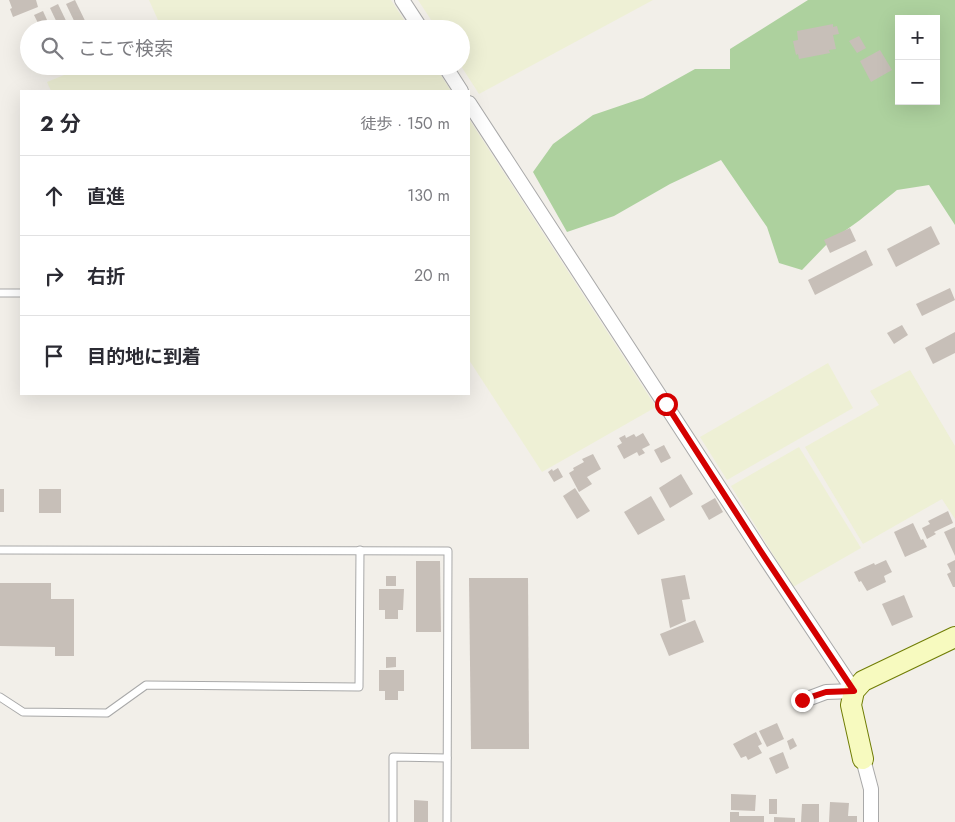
<!DOCTYPE html>
<html lang="ja">
<head>
<meta charset="utf-8">
<style>
  :root { --surface:#fff; --page:#f7f7f7; --text:#2b2b33; --muted:#7c7c81; --line:#e1e1e2 }
  body { margin:0; font-family:Jost,"Noto Sans JP",sans-serif; background:var(--page); color:var(--text) }
  .controls { position:absolute; right:15px; top:15px; display:grid; overflow:hidden; border-radius:0px; box-shadow:0 5px 20px #0002 }
  .controls button { width:45px; height:45px; display:grid; place-items:center; padding:0; border:0; border-bottom:1px solid var(--line); background:var(--surface); color:var(--text); font:25px sans-serif }
  .stop { position:absolute; width:15px; height:15px; margin:-11px; border:4px solid #d40000; border-radius:50%; background:#fff }
  .stop.end { background:#d40000; border-color:#fff; box-shadow:0 1px 5px #0008 }
  .list { margin:0; padding:0; list-style:none }
  h2 { display:flex; justify-content:space-between; align-items:center; height:65px; margin:0; padding:0 20px; font-size:21px }
  h2 small { font-size:16px; font-weight:400; color:var(--muted) }
  .list li { display:grid; grid-template-columns:32px 1fr auto; gap:15px; align-items:center; box-sizing:border-box; height:80px; padding:0 20px; border-top:1px solid var(--line) }
  .list b { display:block; font-size:19px; white-space:nowrap }
  .list em { font-size:16px; font-style:normal; color:var(--muted) }
  .icon { flex:none; width:28px; height:28px; fill:none; stroke:currentColor; stroke-width:2; stroke-linecap:round; stroke-linejoin:round }
  .map { position:relative; flex:none; width:955px; height:822px; overflow:hidden }
  .search { position:absolute; background:var(--surface); box-shadow:0 5px 20px #0002; left:20px; top:20px; width:450px; height:55px; display:flex; align-items:center; gap:12px; box-sizing:border-box; padding:0 18px; border-radius:28px; color:var(--muted); font-size:19px }
  .panel { position:absolute; background:var(--surface); box-shadow:0 5px 20px #0002; left:20px; top:90px; width:450px; height:305px; border-radius:0px }
  .map>svg:first-child { display:block }
</style>
</head>
<body>
<div class="map">
<svg width="955" height="822" viewBox="0 0 955 822">
  <rect width="100%" height="100%" fill="#f2efe9"/>
  <!-- farmland -->
  <g fill="#eef0d5">
    <polygon points="149,0 391,0 410,29 162,29"/>
    <polygon points="418,0 653,0 479,94 461,66 461,29 437,29"/>
    <polygon points="86,66 435,66 451,91 51,91 47,82"/>
    <polygon points="469,119 656,407 542,472 469,360"/>
    <polygon points="828,363 853,408 727,480 700,437"/>
    <polygon points="910,370 955,446 955,519 942,499 863,544 805,447 879,405 870,391"/>
    <polygon points="799,447 861,548 793,587 731,486"/>
  </g>
  <!-- forest -->
  <path fill="#add19e" fill-rule="evenodd" d="M 808,0 L 955,0 L 955,225 L 929,185 L 897,190 L 860,220 L 828,243 L 802,270 L 779,263 L 767,227 L 721,160 L 670,184 L 614,216 L 567,232 L 533,172 L 553,144 L 593,115 L 643,98 L 695,69 L 730,69 L 730,49 ZM 899,19 L 936,19 L 936,101 L 899,101 Z"/>
  <!-- building -->
  <g fill="#c7bfb8">
    <polygon points="9,0 36,0 38,7 13,17 10,9 12,8"/>
    <polygon points="75,0 89,29 78,29 66,4"/>
    <polygon points="58,4 70,29 60,29 50,8"/>
    <polygon points="43,11 51,29 41,29 34,15"/>
    <polygon points="833,24 833,27 837,26 839,34 833,35 836,49 829,50 830,53 799,59 798,54 796,55 793,41 798,40 797,31"/>
    <polygon points="859,36 866,48 857,53 849,41"/>
    <polygon points="880,50 892,70 871,82 860,61"/>
    <polygon points="931,226 940,244 896,267 887,249"/>
    <polygon points="850,228 856,241 830,253 824,240"/>
    <polygon points="866,250 873,265 815,295 808,280"/>
    <polygon points="950,288 955,300 922,316 916,304"/>
    <polygon points="902,325 908,335 894,344 887,333"/>
    <polygon points="955,332 955,353 933,364 925,348"/>
    <polygon points="643,433 650,445 642,449 645,453 639,456 637,452 624,459 617,446 622,443 619,438 625,435 626,438 634,434 636,437"/>
    <polygon points="664,445 671,458 661,463 654,450"/>
    <polygon points="593,454 601,469 587,477 592,484 579,492 569,473 574,470 573,468 584,462 582,459"/>
    <polygon points="558,468 563,477 554,482 548,472 552,469 553,471"/>
    <polygon points="681,474 693,494 670,508 659,488"/>
    <polygon points="575,488 590,511 577,519 563,496"/>
    <rect x="0" y="489" width="4" height="23"/>
    <rect x="39" y="489" width="22" height="24"/>
    <polygon points="651,496 665,520 638,535 624,512"/>
    <polygon points="715,498 723,512 709,520 701,506"/>
    <polygon points="948,511 953,523 934,532 936,534 927,539 922,528 930,524 928,521"/>
    <polygon points="913,523 921,540 923,539 927,547 905,557 894,532"/>
    <polygon points="955,527 955,556 944,532"/>
    <polygon points="886,560 892,572 884,576 886,582 867,591 861,581 859,582 854,572 874,563 875,565"/>
    <polygon points="955,560 955,587 953,587 947,574 951,572 947,564"/>
    <polygon points="416,561 440,561 441,632 416,632"/>
    <polygon points="685,575 690,599 682,600 686,621 670,628 661,579"/>
    <rect x="386" y="576" width="10" height="10"/>
    <polygon points="469,578 528,578 529,749 471,749"/>
    <polygon points="0,583 51,583 51,599 74,599 74,656 55,656 55,647 0,646"/>
    <polygon points="379,589 404,589 403,610 398,610 398,619 385,619 385,610 379,610"/>
    <polygon points="904,595 913,617 892,626 882,604"/>
    <polygon points="695,620 704,642 669,656 660,634"/>
    <polygon points="386,657 396,657 396,667 386,668"/>
    <polygon points="379,670 404,670 404,691 398,691 398,700 385,700 385,691 379,691"/>
    <polygon points="777,723 784,739 767,747 759,731"/>
    <polygon points="756,732 762,744 758,746 762,753 748,760 746,756 741,758 733,744"/>
    <polygon points="793,738 797,746 790,750 787,741"/>
    <polygon points="783,752 789,768 776,774 769,758"/>
    <polygon points="731,794 756,795 755,811 731,810"/>
    <rect x="769" y="799" width="8" height="15"/>
    <polygon points="414,800 428,801 428,822 414,822"/>
    <polygon points="830,802 849,803 848,816 857,816 857,822 829,822"/>
    <polygon points="802,804 819,804 819,822 801,822"/>
    <polygon points="730,812 739,812 739,816 764,816 764,822 730,822"/>
    <polygon points="774,817 795,818 795,822 774,822"/>
  </g>
  <g fill="none" stroke-linecap="round" stroke-linejoin="round">
    <defs>
      <g id="lane">
        <polyline points="0,293 21,293"/>
        <polyline points="0,550 448,551 447,822"/>
        <polyline points="0,697 23,712 107,713 146,685 359,687 360,550"/>
        <polyline points="393,822 393,757 447,758"/>
      </g>
      <g id="street">
        <polyline points="402,0 421,29"/>
        <polyline points="445,66 461,91"/>
        <polyline points="469,103 760,550 854,691"/>
        <polyline points="802,701 826,692 854,691"/>
        <polyline points="863,759 871,789 871,822"/>
      </g>
      <polyline id="secondary" points="863,759 851,705 854,691 863,681 955,637"/>
    </defs>
    <!-- lane casing -->
    <use href="#lane" stroke="#a9a9a9" stroke-width="9"/>
    <!-- street casing -->
    <use href="#street" stroke="#a9a9a9" stroke-width="16"/>
    <!-- secondary casing -->
    <use href="#secondary" stroke="#707d05" stroke-width="22"/>
    <!-- lane -->
    <use href="#lane" stroke="#fff" stroke-width="7"/>
    <!-- street -->
    <use href="#street" stroke="#fff" stroke-width="14"/>
    <!-- secondary -->
    <use href="#secondary" stroke="#f7fabf" stroke-width="20"/>
  </g>
  <g fill="none" stroke-linecap="round" stroke-linejoin="round">
    <!-- route -->
    <polyline stroke="#d40000" stroke-width="6" points="666,404 760,550 854,691 826,692 802,700"/>
  </g>
</svg>
<div class="controls">
<button>+</button>
<button>−</button>
</div>
<div class="stop" style="left:666px;top:404px"></div>
<div class="stop end" style="left:802px;top:700px"></div>
<div class="search"><svg class="icon" aria-label="search" viewBox="0 0 24 24"><circle cx="10" cy="10" r="6"/><path d="M15 15l6 6"/></svg>ここで検索</div>
<section class="panel">
<h2>2 分<small>徒歩 · 150 m</small></h2>
<ul class="list">
<li><svg class="icon" aria-label="ahead" viewBox="0 0 24 24"><path d="M12 20V5M6 11l6-6 6 6"/></svg><div><b>直進</b></div><em>130 m</em></li>
<li><svg class="icon" aria-label="right" viewBox="0 0 24 24"><path d="M7 20v-9h11M14 6l5 5-5 5"/></svg><div><b>右折</b></div><em>20 m</em></li>
<li><svg class="icon" aria-label="arrive" viewBox="0 0 24 24"><path d="M6 21V4h12l-3 4 3 4H6"/></svg><div><b>目的地に到着</b></div></li>
</ul>
</section>
</div>
</body>
</html>
